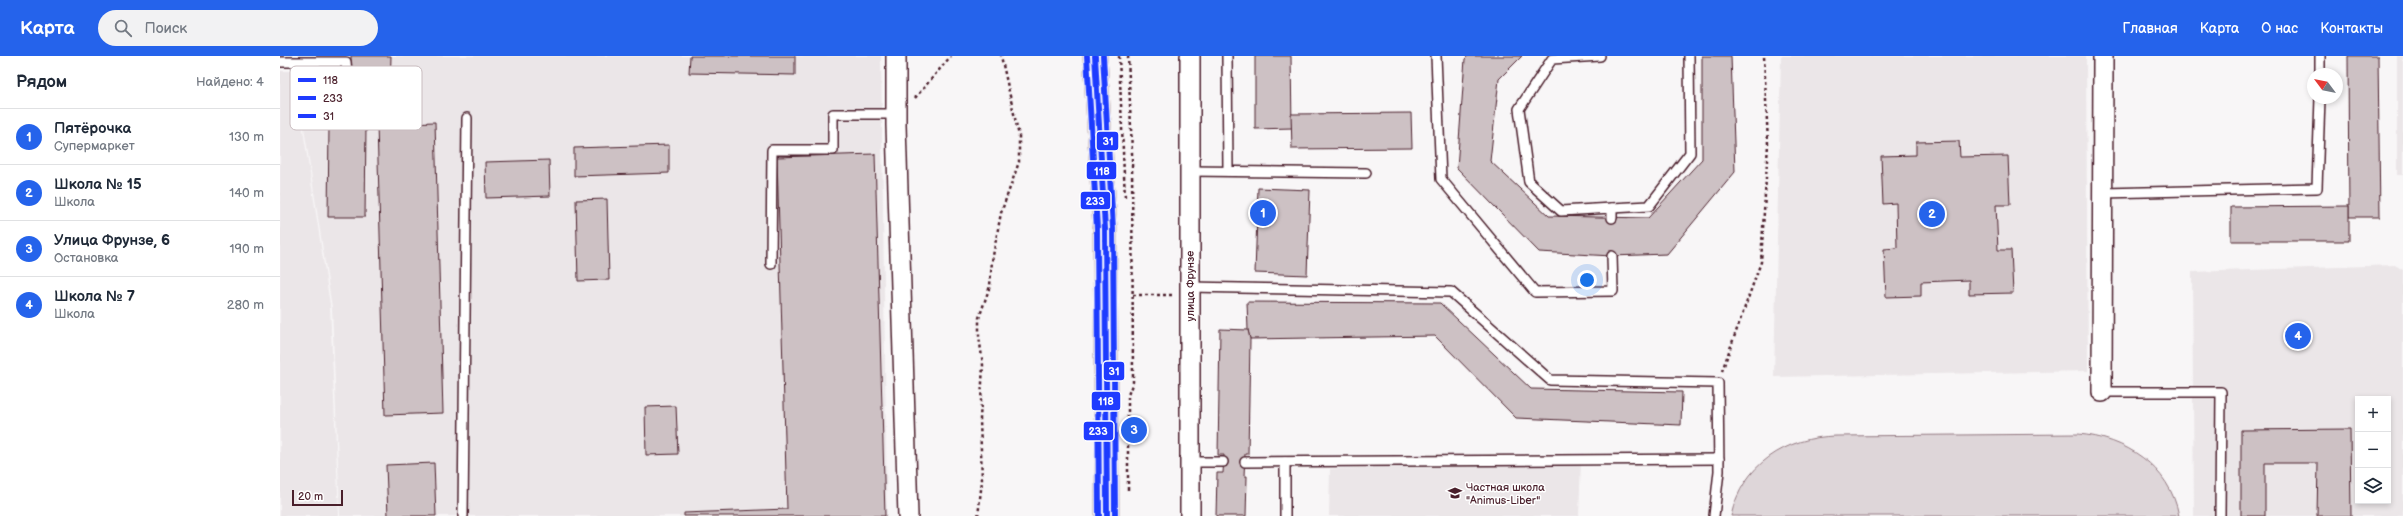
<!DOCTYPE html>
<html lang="ru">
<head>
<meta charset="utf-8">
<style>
  :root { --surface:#fff; --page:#f2f2f3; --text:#1f2937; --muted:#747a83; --line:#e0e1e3; --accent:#2563eb }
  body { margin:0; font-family:"Balsamiq Sans",sans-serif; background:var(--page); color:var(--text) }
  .controls { position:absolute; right:12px; bottom:12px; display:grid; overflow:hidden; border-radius:0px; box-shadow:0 2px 6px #0003 }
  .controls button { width:36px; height:36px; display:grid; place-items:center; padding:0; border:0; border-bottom:1px solid var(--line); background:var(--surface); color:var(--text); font:20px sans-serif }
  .compass { position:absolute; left:2027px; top:12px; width:36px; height:36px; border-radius:50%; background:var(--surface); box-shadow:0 2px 6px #0003; rotate:302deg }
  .scale { position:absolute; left:12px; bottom:10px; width:51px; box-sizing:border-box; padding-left:4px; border:2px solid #4a1f2b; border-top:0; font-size:11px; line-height:14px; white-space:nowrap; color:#4a1f2b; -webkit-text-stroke:3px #fff; paint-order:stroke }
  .you { position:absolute; left:1307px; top:224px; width:14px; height:14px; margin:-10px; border:3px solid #fff; border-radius:50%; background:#1a73e8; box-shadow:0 0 0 6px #1a73e833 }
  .badge { display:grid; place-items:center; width:26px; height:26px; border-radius:50%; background:var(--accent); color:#fff; font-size:13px; font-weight:700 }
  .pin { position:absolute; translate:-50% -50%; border:2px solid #fff; box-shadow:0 1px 4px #0006 }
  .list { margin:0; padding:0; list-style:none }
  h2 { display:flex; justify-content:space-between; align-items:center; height:52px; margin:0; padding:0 16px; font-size:17px }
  h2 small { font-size:13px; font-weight:400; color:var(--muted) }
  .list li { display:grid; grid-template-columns:26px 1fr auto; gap:12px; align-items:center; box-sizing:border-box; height:56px; padding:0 16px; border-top:1px solid var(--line) }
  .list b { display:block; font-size:15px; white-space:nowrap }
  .list p { margin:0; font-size:13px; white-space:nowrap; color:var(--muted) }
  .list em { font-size:13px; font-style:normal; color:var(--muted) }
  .icon { flex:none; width:22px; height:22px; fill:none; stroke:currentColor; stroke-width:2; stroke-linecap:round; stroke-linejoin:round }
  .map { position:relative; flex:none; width:2123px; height:460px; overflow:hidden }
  header { display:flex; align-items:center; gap:24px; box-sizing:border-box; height:56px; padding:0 20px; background:var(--accent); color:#fff }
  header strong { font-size:19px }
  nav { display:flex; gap:22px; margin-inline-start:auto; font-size:14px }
  .search { width:280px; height:36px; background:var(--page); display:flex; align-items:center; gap:10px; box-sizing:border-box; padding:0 14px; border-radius:22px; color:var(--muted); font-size:15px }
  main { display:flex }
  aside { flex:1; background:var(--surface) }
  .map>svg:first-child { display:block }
</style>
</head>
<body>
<header>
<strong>Карта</strong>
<div class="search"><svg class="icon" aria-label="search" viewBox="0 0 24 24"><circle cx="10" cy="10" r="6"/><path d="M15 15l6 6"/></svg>Поиск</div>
<nav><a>Главная</a><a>Карта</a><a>О нас</a><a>Контакты</a></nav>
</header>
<main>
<aside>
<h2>Рядом<small>Найдено: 4</small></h2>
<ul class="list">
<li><span class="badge">1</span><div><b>Пятёрочка</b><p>Супермаркет</p></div><em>130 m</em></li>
<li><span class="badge">2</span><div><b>Школа № 15</b><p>Школа</p></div><em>140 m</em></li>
<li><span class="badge">3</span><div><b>Улица Фрунзе, 6</b><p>Остановка</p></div><em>190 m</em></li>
<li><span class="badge">4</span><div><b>Школа № 7</b><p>Школа</p></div><em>280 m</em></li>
</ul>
</aside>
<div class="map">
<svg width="2123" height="460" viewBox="0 0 2123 460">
  <rect width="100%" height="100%" fill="#f8f6f7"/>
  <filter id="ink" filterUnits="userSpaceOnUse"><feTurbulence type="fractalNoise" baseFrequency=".025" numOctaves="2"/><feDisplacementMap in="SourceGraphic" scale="8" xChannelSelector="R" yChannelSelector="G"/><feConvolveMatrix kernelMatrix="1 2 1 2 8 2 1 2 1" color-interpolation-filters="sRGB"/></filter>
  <g filter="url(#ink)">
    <!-- built -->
    <g fill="#ebe6e8" fill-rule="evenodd">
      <polygon points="1,0 601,0 607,460 60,460 52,252 15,14"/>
      <polygon points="1501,0 1806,0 1808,315 1494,321"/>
      <rect x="2117" y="0" width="6" height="119"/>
      <polygon points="0,15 14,15 50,248 59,460 0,460"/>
      <path d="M 2115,209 L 2123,214 L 2123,460 L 1914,460 L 1912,216 ZM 2078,343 L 2108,343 L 2108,445 L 2078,445 Z"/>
      <polygon points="1301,405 1299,460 1049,460 1050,413"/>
    </g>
    <!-- green -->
    <path fill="#ded6d9" stroke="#947a82" d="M 1798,378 C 1845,382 1890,410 1899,460 L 1451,460 C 1462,409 1506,381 1556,380 Z"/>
    <!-- building -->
    <g fill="#cdc1c4" stroke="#4a1f2b">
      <polygon points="71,0 111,0 110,35 71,35"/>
      <polygon points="410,0 515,0 515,19 409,17"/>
      <polygon points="975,0 1011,0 1012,72 975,73"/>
      <polygon points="1188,0 1242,0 1219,23 1210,105 1269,160 1368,162 1422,103 1422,0 1451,0 1455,116 1387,198 1332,200 1259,196 1177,112 1185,3"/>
      <polygon points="2068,0 2098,0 2100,161 2069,161"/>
      <polygon points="1131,57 1132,92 1012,93 1011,58"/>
      <polygon points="155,66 163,357 105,359 97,68"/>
      <polygon points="49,70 86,70 85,161 48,161"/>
      <polygon points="1679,85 1680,101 1728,100 1730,149 1716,149 1718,194 1731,194 1733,237 1689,238 1689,224 1641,226 1641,240 1606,241 1604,193 1617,192 1616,147 1603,148 1601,100 1636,99 1636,86"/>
      <polygon points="389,89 389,117 294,120 294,92"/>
      <polygon points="595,98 605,460 404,460 404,457 507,453 497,101"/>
      <polygon points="269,104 270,140 206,142 205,106"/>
      <polygon points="978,132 1030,134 1027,219 975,217"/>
      <polygon points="327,143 329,224 298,225 296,144"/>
      <polygon points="2069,150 2069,185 1951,185 1951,151"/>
      <polygon points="967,246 1160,247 1251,333 1402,336 1401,369 1236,362 1155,280 970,283 968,274"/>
      <polygon points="940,273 968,274 970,283 968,398 965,398 964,420 967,420 966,460 936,460 937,417 943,417 944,399 938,399"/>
      <polygon points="396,350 398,398 366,399 365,351"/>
      <polygon points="2070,373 2071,460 2037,460 2038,407 1985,407 1985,460 1961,460 1961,374"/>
      <polygon points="154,407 156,460 108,460 106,409"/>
    </g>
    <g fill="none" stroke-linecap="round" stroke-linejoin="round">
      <defs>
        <g id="service">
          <polyline points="947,0 948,115"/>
          <polyline points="1156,0 1161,123 1255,236 1333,235 1332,200"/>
          <polyline points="1320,0 1272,3 1239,53 1249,126 1281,155 1332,152 1332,162"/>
          <polyline points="0,6 66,6 71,57"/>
          <polyline points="2040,18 2040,0"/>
          <polyline points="910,115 1086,117"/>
          <polyline points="1823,137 2037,132 2040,42"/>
          <polyline points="1332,152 1369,150 1410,97 1409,0"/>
          <polyline points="491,208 492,94 553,94 553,58 616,58"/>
          <polyline points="910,231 1171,236 1270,324 1438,327 1439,415 1434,460"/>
          <polyline points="1822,336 1941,336 1940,460"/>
          <polyline points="910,406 943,406"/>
          <polyline points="965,406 1439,403"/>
          <polyline points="1005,406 1005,460"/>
          <polyline points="183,460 187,62"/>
        </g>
        <g id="minor">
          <polyline points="616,0 616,69 628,460"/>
          <polyline points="910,0 910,460"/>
          <polyline points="1822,336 1823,0"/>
        </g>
        <polyline id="secondary" points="815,0 825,173 827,460"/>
      </defs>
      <!-- service casing -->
      <use href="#service" stroke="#4a1f2b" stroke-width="12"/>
      <!-- minor casing -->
      <use href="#minor" stroke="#4a1f2b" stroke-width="22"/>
      <!-- secondary casing -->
      <use href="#secondary" stroke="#4a1f2b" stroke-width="25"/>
      <!-- path -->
      <g stroke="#4a1f2b" stroke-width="2.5" stroke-dasharray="3 3" stroke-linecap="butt">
        <polyline points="839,0 845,143"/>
        <polyline points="848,0 852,96 853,326 848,339 848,434"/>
        <polyline points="635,42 671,0"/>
        <polyline points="853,239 892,239"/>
        <polyline points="1442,315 1481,206 1488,88 1484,0"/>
        <polyline points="698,460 702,425 700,363 703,309 699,280 699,262 710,230 712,205 721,157 739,106 739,80 721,0"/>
      </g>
      <!-- service -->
      <use href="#service" stroke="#fff" stroke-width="9"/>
      <!-- minor -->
      <use href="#minor" stroke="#fff" stroke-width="19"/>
      <!-- secondary -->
      <use href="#secondary" stroke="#fff" stroke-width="22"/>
      <defs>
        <polyline id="bus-1" points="815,0 825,173 827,460"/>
        <polyline id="bus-2" points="807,0 817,173 819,460"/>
        <polyline id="bus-3" points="823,0 833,173 835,460"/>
      </defs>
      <!-- bus-1 casing -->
      <use href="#bus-1" stroke="#fff" stroke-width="9"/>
      <!-- bus-2 casing -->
      <use href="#bus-2" stroke="#fff" stroke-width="9"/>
      <!-- bus-3 casing -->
      <use href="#bus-3" stroke="#fff" stroke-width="9"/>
      <!-- bus-1 -->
      <use href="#bus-1" stroke="#1f3bff" stroke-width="6"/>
      <!-- bus-2 -->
      <use href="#bus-2" stroke="#1f3bff" stroke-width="6"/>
      <!-- bus-3 -->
      <use href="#bus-3" stroke="#1f3bff" stroke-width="6"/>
    </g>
  </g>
  <!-- icons -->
  <defs>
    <symbol id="school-bare" viewBox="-9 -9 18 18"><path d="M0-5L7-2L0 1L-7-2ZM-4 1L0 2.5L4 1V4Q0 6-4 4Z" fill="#4a1f2b" stroke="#fff" stroke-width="2.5" paint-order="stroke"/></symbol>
  </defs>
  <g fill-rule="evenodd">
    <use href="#school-bare" x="1165" y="427" width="20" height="20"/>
  </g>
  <g text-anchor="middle" stroke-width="3" stroke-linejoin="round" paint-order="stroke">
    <!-- street labels -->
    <g font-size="11" fill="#4a1f2b" stroke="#fff">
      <text transform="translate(910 230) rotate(-90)" y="4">улица Фрунзе</text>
    </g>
    <!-- poi labels -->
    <g font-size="11" fill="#4a1f2b" stroke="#fff" text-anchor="start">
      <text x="1186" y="435">Частная школа<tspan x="1186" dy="13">"Animus-Liber"</tspan></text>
    </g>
  </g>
  <!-- legend -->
  <rect x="10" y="10" width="132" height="64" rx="6" fill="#fff" stroke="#c9bcbf" stroke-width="1"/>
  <rect x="18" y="22" width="18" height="4" fill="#1f3bff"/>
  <rect x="18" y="40" width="18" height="4" fill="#1f3bff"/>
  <rect x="18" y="58" width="18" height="4" fill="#1f3bff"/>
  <g font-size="11" fill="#4a1f2b">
    <text x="43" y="28">118</text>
    <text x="43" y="46">233</text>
    <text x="43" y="64">31</text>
  </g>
  <g stroke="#fff" stroke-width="1.5">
    <rect x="816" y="75" width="23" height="20" rx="4" fill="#1f3bff"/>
    <rect x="806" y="105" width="31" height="19" rx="4" fill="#1f3bff"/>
    <rect x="800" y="135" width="31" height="19" rx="4" fill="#1f3bff"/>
    <rect x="823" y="305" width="22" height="20" rx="4" fill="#1f3bff"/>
    <rect x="811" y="335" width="30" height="20" rx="4" fill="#1f3bff"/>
    <rect x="803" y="365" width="31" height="20" rx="4" fill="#1f3bff"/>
  </g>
  <g font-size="11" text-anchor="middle" font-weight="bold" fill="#fff">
    <text x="828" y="89">31</text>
    <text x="822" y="119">118</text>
    <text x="815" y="149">233</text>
    <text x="834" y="319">31</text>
    <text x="826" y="349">118</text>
    <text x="818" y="379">233</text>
  </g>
</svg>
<div class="controls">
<button>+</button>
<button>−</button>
<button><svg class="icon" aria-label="layers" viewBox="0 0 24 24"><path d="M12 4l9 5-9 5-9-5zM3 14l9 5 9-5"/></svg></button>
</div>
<svg class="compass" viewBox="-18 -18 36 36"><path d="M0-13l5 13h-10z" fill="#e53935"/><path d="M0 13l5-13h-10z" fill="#747a83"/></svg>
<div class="scale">20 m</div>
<div class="you"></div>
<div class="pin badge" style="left:983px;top:157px">1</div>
<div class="pin badge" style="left:1652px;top:158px">2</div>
<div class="pin badge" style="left:854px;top:374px">3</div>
<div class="pin badge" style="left:2018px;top:280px">4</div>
</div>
</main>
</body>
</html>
